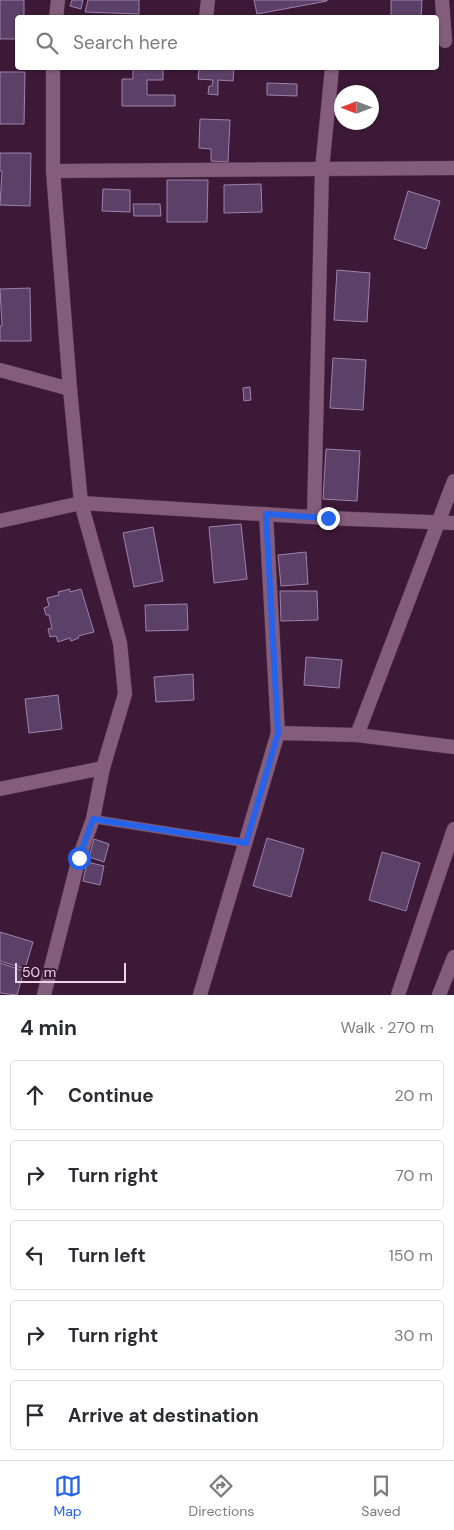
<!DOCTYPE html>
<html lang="en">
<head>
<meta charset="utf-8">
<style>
  :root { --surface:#fff; --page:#f2f2f3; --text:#2b2b33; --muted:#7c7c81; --line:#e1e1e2; --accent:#2563eb }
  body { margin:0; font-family:"DM Sans",sans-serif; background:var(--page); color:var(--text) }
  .compass { position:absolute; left:334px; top:85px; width:45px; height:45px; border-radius:50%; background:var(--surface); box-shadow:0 1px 4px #0004; rotate:270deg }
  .scale { position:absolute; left:15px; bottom:12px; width:111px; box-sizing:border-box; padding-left:5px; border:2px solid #edd5e7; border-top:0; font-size:14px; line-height:18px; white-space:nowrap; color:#edd5e7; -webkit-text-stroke:4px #3c1936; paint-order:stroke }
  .stop { position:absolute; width:15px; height:15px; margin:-11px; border:4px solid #2563eb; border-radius:50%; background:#fff }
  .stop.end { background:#2563eb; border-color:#fff; box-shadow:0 1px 5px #0008 }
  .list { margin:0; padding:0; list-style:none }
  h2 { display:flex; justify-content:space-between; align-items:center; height:65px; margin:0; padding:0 20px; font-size:21px }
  h2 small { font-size:16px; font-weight:400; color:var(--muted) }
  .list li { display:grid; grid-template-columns:32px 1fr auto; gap:15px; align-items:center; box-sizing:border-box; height:70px; margin:0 10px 10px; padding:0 10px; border:1px solid var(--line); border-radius:5px }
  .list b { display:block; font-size:19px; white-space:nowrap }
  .list em { font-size:16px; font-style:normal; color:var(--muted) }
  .icon { flex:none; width:28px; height:28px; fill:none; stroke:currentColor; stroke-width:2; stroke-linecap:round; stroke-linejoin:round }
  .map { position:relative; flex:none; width:454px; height:995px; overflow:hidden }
  .search { position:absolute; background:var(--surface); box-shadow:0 1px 4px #0004; left:15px; right:15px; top:15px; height:55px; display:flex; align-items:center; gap:12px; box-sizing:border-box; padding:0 18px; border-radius:5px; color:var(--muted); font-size:19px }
  .sheet { height:465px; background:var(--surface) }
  nav { display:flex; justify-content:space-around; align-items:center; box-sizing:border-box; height:70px; border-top:1px solid var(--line); background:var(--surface); font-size:14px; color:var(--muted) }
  nav a { display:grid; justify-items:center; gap:2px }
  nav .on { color:var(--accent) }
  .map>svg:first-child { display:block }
</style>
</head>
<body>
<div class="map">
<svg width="454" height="995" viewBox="0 0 454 995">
  <rect width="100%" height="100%" fill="#3c1936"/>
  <!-- building -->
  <g fill="#5b4167" stroke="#9e82ad">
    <polygon points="0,0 24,0 24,18 18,18 18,39 0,39"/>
    <polygon points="72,0 83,0 81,9 70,6"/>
    <polygon points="88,0 139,0 139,14 85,12"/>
    <polygon points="254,0 327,0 327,1 257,14"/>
    <polygon points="391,0 422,0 421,18 391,18"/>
    <polygon points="133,68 163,68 163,80 147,80 147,95 175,95 175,106 122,106 122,79 133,79"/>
    <polygon points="199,68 234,68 233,81 218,80 218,95 208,94 209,86 212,86 213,80 198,79"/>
    <polygon points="0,72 25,72 24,124 0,124"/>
    <polygon points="267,83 297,84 297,96 267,95"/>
    <polygon points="200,119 230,120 228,162 211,161 211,149 199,148"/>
    <polygon points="0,153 31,153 30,206 0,205 2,171 0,171"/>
    <polygon points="167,180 208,180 207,222 167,222"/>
    <polygon points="261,184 262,212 224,213 224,185"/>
    <polygon points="103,189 130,190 130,212 102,211"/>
    <polygon points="408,191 440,201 426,249 394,239"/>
    <polygon points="133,204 160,204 161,216 134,216"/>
    <polygon points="337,270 370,273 367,322 334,320"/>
    <polygon points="30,288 31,341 0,341 0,326 2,326 0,289"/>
    <polygon points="333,358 366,360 363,410 330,408"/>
    <polygon points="250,387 251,400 244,401 243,388"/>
    <polygon points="326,449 360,451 357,501 323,499"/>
    <polygon points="241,524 247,579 214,583 209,527"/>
    <polygon points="153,527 163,581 134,587 123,533"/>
    <polygon points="306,552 308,584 281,586 278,555"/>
    <polygon points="70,589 70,592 81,589 94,632 78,636 79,638 71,641 70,638 58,642 56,636 50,637 48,629 52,628 49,615 46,615 44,608 49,606 47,598 59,595 58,592"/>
    <polygon points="280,591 317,591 318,620 281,621"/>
    <polygon points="187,604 188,630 146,631 145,605"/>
    <polygon points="306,657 342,660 339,688 304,685"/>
    <polygon points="193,674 194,700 156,702 154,677"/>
    <polygon points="58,695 62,729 29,733 25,699"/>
    <polygon points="267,838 304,849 291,897 253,886"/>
    <polygon points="94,839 109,844 104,862 89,857"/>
    <polygon points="382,852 420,863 406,911 369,900"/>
    <polygon points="87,862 104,866 100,885 83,881"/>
    <polygon points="0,932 33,942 25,969 0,961"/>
    <polygon points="0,963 24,971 17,995 0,993"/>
  </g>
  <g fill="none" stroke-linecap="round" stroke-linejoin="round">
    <defs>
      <polyline id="service" points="93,819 245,843"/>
      <g id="minor">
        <polyline points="442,0 445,41"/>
        <polyline points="56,18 58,0"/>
        <polyline points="206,18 208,0"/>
        <polyline points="53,171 454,168"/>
        <polyline points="0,370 70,389"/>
        <polyline points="314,517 322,169 332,68"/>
        <polyline points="0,521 81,503 327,518 454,523"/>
        <polyline points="278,733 357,735 454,747"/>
        <polyline points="357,735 454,481"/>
        <polyline points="0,789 103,768"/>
        <polyline points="44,995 79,858 93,819 103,768 125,694 120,643 81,503 70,389 53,171 53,68"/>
        <polyline points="200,995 278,733 266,514"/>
        <polyline points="398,995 454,829"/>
        <polyline points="439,995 454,957"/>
      </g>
    </defs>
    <!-- service casing -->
    <use href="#service" stroke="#53354d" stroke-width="9"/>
    <!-- minor casing -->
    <use href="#minor" stroke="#53354d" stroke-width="15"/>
    <!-- service -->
    <use href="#service" stroke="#845c7c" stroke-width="8"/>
    <!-- minor -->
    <use href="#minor" stroke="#845c7c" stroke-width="14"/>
  </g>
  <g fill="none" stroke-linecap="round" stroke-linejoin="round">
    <!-- route -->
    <polyline stroke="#2563eb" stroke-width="6" points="79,858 93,819 246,843 278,733 266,514 328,518"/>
  </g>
</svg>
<svg class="compass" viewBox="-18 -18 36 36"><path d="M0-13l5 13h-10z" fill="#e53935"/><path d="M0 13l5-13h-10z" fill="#7c7c81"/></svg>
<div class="scale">50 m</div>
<div class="stop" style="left:79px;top:858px"></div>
<div class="stop end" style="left:328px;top:518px"></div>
<div class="search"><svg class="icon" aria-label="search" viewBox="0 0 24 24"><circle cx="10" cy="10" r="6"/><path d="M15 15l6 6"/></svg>Search here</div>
</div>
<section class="sheet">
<h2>4 min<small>Walk · 270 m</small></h2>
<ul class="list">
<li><svg class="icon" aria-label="ahead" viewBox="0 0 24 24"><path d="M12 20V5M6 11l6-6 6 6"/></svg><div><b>Continue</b></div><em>20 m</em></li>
<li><svg class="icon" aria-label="right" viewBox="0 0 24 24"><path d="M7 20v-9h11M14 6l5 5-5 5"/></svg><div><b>Turn right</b></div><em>70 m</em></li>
<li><svg class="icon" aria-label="left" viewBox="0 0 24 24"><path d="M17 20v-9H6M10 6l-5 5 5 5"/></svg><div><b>Turn left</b></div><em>150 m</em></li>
<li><svg class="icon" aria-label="right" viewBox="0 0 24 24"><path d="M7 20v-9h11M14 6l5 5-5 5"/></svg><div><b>Turn right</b></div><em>30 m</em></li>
<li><svg class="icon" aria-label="arrive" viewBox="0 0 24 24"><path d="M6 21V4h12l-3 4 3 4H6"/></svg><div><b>Arrive at destination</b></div></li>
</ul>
</section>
<nav>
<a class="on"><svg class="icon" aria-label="map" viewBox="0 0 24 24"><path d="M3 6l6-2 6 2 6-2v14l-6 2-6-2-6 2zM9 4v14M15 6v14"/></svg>Map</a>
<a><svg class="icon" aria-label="directions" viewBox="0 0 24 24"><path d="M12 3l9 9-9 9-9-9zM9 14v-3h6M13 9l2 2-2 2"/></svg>Directions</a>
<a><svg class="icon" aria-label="saved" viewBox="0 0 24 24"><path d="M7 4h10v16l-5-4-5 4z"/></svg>Saved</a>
</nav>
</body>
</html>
